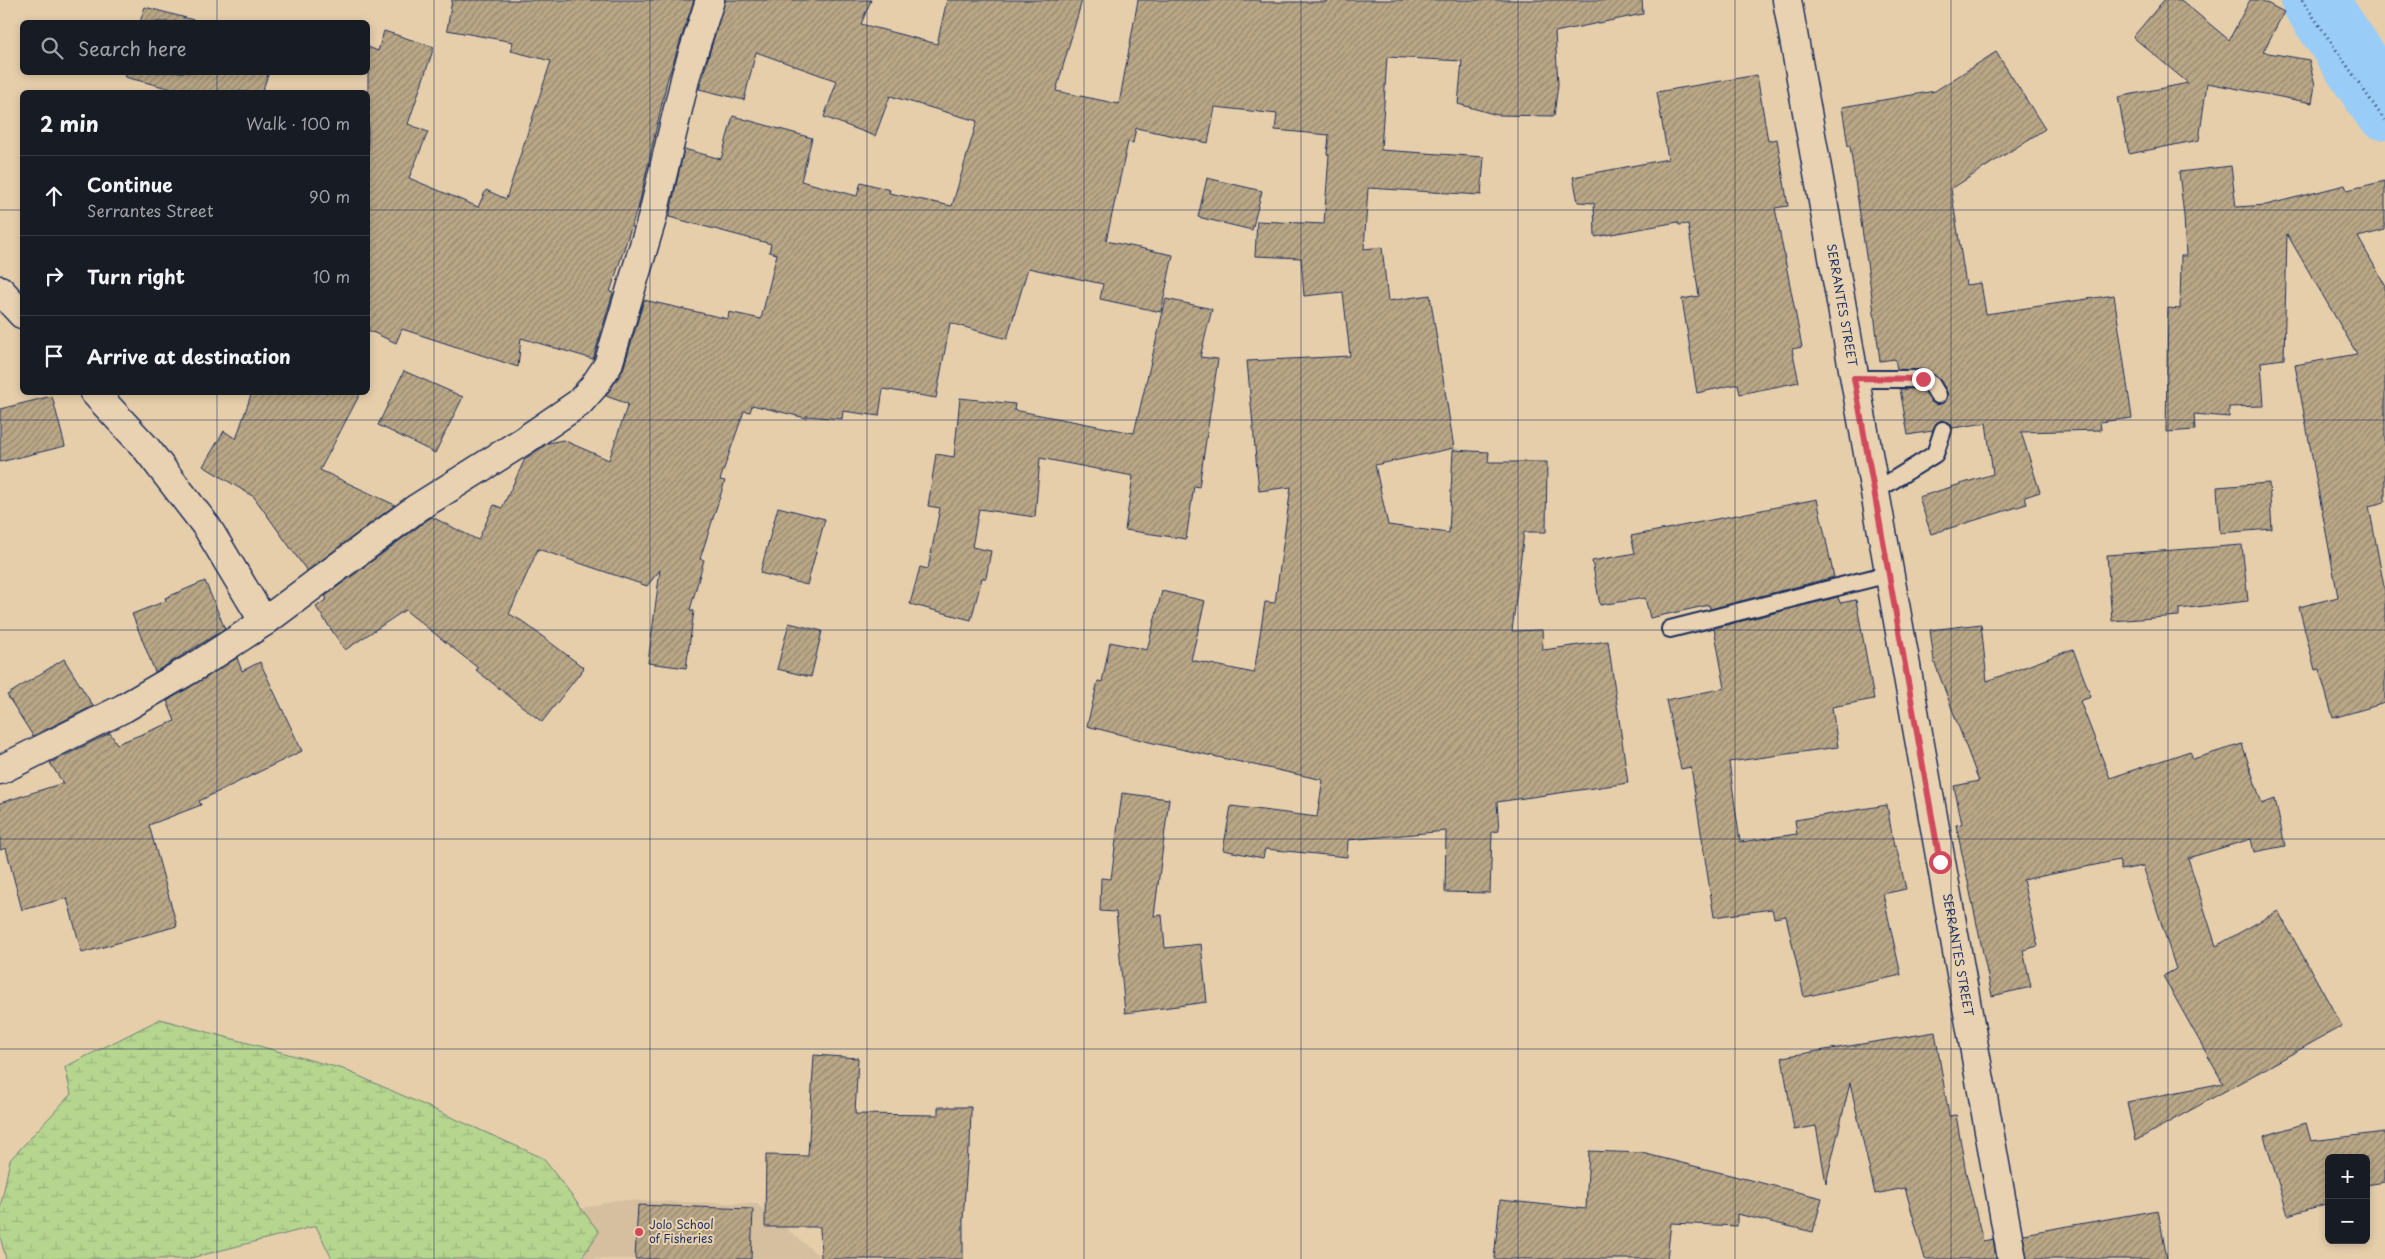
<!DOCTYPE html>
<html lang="en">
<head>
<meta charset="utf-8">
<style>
  :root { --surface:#171b24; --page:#242831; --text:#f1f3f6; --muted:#9ea1a6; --line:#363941 }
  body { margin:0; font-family:"Playpen Sans",sans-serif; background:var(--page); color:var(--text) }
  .controls { position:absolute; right:15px; bottom:15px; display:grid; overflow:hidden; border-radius:8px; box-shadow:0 2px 8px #0003 }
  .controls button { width:45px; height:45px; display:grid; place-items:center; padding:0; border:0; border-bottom:1px solid var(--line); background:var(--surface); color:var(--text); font:25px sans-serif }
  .stop { position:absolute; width:15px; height:15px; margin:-11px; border:4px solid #d1495b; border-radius:50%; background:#fff }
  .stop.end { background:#d1495b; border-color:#fff; box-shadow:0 1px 5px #0008 }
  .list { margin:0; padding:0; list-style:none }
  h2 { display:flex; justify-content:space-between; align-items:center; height:65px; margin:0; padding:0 20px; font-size:21px }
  h2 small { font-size:16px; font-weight:400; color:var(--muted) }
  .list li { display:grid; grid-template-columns:32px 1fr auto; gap:15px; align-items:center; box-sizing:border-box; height:80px; padding:0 20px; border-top:1px solid var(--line) }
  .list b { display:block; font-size:19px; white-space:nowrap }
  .list p { margin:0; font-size:16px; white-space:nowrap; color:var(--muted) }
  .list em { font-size:16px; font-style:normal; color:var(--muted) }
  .icon { flex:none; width:28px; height:28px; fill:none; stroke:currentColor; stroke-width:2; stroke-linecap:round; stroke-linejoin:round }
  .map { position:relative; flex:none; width:2385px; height:1259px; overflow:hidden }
  .search { position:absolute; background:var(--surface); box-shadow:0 2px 8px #0003; left:20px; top:20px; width:350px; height:55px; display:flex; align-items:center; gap:12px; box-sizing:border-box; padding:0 18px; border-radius:8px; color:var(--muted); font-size:19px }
  .panel { position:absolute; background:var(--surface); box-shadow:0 2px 8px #0003; left:20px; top:90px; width:350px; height:305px; border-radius:8px }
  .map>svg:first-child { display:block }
</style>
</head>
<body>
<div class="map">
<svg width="2385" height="1259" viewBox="0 0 2385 1259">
  <defs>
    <pattern id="wetland-marsh" width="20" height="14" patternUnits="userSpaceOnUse" patternTransform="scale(1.25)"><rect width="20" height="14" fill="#b6d58e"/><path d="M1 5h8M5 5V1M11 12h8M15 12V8" fill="none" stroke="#9cb77d"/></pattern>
    <pattern id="building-hatch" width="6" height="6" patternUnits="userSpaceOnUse" patternTransform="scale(1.25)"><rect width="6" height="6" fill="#baa786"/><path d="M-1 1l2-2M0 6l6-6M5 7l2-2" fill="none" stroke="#968871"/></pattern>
  </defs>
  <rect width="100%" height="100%" fill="#e6ceab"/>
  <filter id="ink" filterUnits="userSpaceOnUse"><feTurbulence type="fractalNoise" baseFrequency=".02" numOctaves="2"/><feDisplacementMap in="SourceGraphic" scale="10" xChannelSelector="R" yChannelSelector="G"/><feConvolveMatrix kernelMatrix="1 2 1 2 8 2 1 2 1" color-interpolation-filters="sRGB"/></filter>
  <g filter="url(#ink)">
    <!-- built -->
    <polygon fill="#d5bf9f" points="616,1200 757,1204 823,1259 377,1259"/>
    <!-- wetland -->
    <polygon fill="url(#wetland-marsh)" stroke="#688276" points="160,1019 343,1069 543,1158 599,1232 581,1259 332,1259 316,1226 187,1259 6,1259 0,1236 0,1209 10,1160 71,1094 65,1067"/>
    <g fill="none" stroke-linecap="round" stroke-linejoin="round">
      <!-- river -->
      <polyline stroke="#99ccf6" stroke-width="66" points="2314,0 2385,107"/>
    </g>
    <!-- building -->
    <g fill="url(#building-hatch)" stroke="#1b2f5e">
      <polygon points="452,0 694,0 667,81 638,209 637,209 610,292 613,293 593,359 521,338 518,367 402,329 396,343 368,330 368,47 378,51 384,31 434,47 408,124 428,132 409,178 478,207 486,190 506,199 551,61 511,51 513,42 447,30"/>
      <polygon points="725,0 871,0 861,24 937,44 947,0 1082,0 1056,91 1119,104 1138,0 1261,0 1260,2 1326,2 1326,0 1642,0 1643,14 1555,32 1558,84 1554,116 1497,115 1458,104 1462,61 1387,57 1381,150 1484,157 1481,195 1368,188 1364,249 1382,247 1388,301 1430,295 1454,448 1375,465 1388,525 1449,533 1453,450 1489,452 1488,462 1547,462 1546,532 1524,532 1512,631 1542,630 1543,650 1608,641 1628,783 1497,802 1499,831 1492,832 1490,893 1445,892 1446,831 1348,840 1347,857 1265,849 1263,858 1223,850 1231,806 1317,817 1323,780 1153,743 1087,726 1098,681 1102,682 1110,642 1147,650 1162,591 1205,601 1191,660 1254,673 1265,602 1275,603 1291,487 1259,491 1247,361 1350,356 1343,292 1304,296 1301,258 1255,256 1257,221 1324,224 1329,155 1327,154 1329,135 1275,130 1277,114 1215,107 1208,143 1136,128 1133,143 1128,142 1106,241 1173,255 1161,312 1100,299 1103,284 1028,268 1007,339 950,323 936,398 883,389 879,416 843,411 842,419 806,416 806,418 752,405 750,412 744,411 720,480 725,481 700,559 704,560 690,610 694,611 686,668 648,663 660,570 647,586 538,549 509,614 522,621 584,668 542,722 476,670 478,668 405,610 345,650 316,607 327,599 325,596 426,521 432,517 478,540 494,505 502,508 525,459 548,443 563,440 609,460 628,404 606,396 623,370 644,300 728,319 729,312 761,319 777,254 769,252 771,244 669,217 684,149 721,159 733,116 812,138 801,181 857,196 861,182 890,190 889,193 952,206 977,121 890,96 875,136 824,117 837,81 756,52 744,100 699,89"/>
      <polygon points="2164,0 2181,0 2229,40 2250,0 2261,0 2284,12 2263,52 2309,60 2315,85 2312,103 2207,83 2199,140 2129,154 2118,97 2188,83 2133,37"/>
      <polygon points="145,7 201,22 140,22"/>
      <polygon points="1996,52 2045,129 1951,189 1966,285 1981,283 1986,314 2114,295 2132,418 2100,422 2101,430 2021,432 2040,492 2025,497 2027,504 1931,534 1919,497 1993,474 1986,423 1953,428 1950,423 1941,420 1936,423 1932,431 1908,435 1900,389 1920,389 1933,403 1938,405 1946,400 1948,394 1940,380 1929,371 1897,369 1895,359 1880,361 1872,297 1850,146 1848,146 1842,107 1935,91"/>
      <polygon points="126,72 269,72 262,92 183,92 125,77"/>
      <polygon points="1757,75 1768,141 1777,139 1788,206 1775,208 1802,347 1792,349 1799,382 1740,394 1738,384 1697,393 1682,299 1699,296 1688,224 1679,225 1678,222 1595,237 1594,203 1578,202 1573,177 1668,159 1657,92"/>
      <polygon points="2231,166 2236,207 2266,205 2345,185 2347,190 2385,181 2385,230 2358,237 2385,285 2385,502 2369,506 2385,592 2385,703 2333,718 2319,669 2315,670 2299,607 2338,597 2295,365 2357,354 2287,234 2284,359 2261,362 2264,406 2229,407 2229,417 2194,414 2195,430 2166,432 2168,308 2180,309 2181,256 2186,256 2184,216 2179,172"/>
      <polygon points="1207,178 1262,191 1252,230 1198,217"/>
      <polygon points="1166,299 1212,309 1200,357 1218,359 1199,487 1194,486 1186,539 1125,530 1133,476 1040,458 1035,517 979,509 972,547 991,551 986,578 982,578 971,620 910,604 920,567 928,569 940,508 928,506 936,454 954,457 960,398 1015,404 1014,410 1134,433"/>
      <polygon points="404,371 463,397 435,453 378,425"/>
      <polygon points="252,392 361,392 320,470 395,505 307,571 254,497 203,466 224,431 236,439"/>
      <polygon points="52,396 65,446 0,462 0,409"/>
      <polygon points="2269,483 2272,529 2220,533 2217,487"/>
      <polygon points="1817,499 1834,577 1710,609 1709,605 1650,618 1645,598 1600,605 1592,561 1635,553 1631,536"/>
      <polygon points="778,507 825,519 807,585 760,573"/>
      <polygon points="2242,545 2248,601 2179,609 2179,616 2112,621 2107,555"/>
      <polygon points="205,581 225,629 155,672 132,614 166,601 165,598"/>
      <polygon points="1838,597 1840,603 1856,600 1874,699 1832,707 1838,747 1729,762 1740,842 1797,834 1795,820 1887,805 1894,847 1896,846 1906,889 1883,894 1901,975 1804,997 1786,916 1774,918 1772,909 1714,917 1691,767 1681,769 1666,700 1725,688 1714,628"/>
      <polygon points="789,623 822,631 811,677 777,669"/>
      <polygon points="1981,624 1987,681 2073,649 2091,697 2080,701 2110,778 2190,751 2193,759 2242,744 2262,804 2275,799 2285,846 2254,852 2251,839 2188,858 2216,946 2278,911 2342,1026 2135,1141 2127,1102 2223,1083 2163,976 2176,969 2143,866 2121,870 2119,860 2023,880 2038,946 2023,950 2031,987 1992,996 1956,825 1962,824 1954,786 1979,781 1934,661 1930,630"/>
      <polygon points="237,658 242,671 260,662 302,751 199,801 201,805 149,825 177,926 82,953 67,898 22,910 6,848 0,850 0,803 63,783 50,763 110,733 117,744 175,721 167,701"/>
      <polygon points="64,659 93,706 33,736 7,695"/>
      <polygon points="1122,793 1169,799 1154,916 1162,915 1165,948 1201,944 1207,1002 1125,1013 1116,912 1100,911 1101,878 1111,879"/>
      <polygon points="1935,1032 1949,1116 1956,1115 1966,1173 1983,1241 1993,1239 1996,1259 1925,1259 1905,1188 1875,1194 1850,1083 1826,1183 1816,1126 1794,1130 1782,1057"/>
      <polygon points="814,1055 858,1058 855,1114 938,1115 938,1107 971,1107 970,1149 968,1149 963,1220 963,1259 821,1259 820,1227 765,1227 766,1155 808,1156"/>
      <polygon points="2306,1123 2311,1141 2385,1132 2385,1182 2366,1185 2366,1158 2329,1158 2329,1203 2288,1215 2264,1136"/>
      <polygon points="1589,1151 1642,1153 1822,1198 1813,1232 1737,1214 1737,1226 1671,1223 1667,1259 1494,1259 1500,1200 1586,1209"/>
      <polygon points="638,1205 753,1209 751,1259 635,1259"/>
      <polygon points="2158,1210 2167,1259 2027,1259 2023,1234"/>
    </g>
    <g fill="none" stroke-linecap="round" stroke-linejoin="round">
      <defs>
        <g id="lane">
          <polyline points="1854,379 1923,379 1932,385 1938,395"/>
          <polyline points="1874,492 1935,454 1943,430"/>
          <polyline points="1670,629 1889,574"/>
        </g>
        <g id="street">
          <polyline points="0,290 22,314"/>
          <polyline points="94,392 146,448 207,527 264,622"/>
        </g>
        <polyline id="secondary" points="0,770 124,708 201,663 264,622 417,508 525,440 579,403 594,386 608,365 652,219 686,75 710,0"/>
        <g id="primary">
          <path id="s1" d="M 1787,0 L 2012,1259"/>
        </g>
      </defs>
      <!-- lane casing -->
      <use href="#lane" stroke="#1b2f5e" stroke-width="20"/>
      <!-- street casing -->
      <use href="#street" stroke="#1b2f5e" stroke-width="31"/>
      <!-- secondary casing -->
      <use href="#secondary" stroke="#1b2f5e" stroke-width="31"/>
      <!-- primary casing -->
      <use href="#primary" stroke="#1b2f5e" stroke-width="31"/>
      <!-- path -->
      <polyline stroke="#1b2f5e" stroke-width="3" stroke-dasharray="1 4" stroke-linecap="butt" points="2302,0 2385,121"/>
      <!-- lane -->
      <use href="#lane" stroke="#e9d2b2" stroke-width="16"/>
      <!-- street -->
      <use href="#street" stroke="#e9d2b2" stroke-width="28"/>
      <!-- secondary -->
      <use href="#secondary" stroke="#e9d2b2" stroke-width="28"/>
      <!-- primary -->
      <use href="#primary" stroke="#e9d2b2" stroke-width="28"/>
    </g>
  </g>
  <g fill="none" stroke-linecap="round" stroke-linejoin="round" filter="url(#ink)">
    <!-- route -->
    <polyline stroke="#d1495b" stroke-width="6" points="1923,379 1854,378 1940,862"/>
  </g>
  <!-- grid -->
  <path fill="none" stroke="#1b2f5e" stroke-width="1" stroke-opacity="0.55" d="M 217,0 L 217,22M 434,0 L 434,1259M 650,0 L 650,1259M 867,0 L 867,1259M 1084,0 L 1084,1259M 1301,0 L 1301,1259M 1518,0 L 1518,1259M 1735,0 L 1735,1259M 1951,0 L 1951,1259M 2168,0 L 2168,1259M 217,72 L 217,92M 0,210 L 22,210M 368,210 L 2385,210M 217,392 L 217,1259M 0,420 L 2385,420M 0,630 L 2385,630M 0,839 L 2385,839M 0,1049 L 2385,1049"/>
  <!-- markers -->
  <circle fill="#d1495b" stroke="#e9d2b2" stroke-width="2" cx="639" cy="1232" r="5"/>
  <g text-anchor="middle" stroke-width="4" stroke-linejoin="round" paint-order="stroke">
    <!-- street labels -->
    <g font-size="12" fill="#1b2f5e" stroke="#e9d2b2">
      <text dy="4" stroke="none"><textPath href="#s1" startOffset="310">SERRANTES STREET</textPath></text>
      <text dy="4" stroke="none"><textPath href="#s1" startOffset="970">SERRANTES STREET</textPath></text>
    </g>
    <!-- poi labels -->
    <g font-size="12" fill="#1b2f5e" stroke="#e9d2b2" text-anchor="start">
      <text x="649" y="1229">Jolo School<tspan x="649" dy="14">of Fisheries</tspan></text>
    </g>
  </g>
</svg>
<div class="controls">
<button>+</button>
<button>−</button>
</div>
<div class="stop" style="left:1940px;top:862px"></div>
<div class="stop end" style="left:1923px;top:379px"></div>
<div class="search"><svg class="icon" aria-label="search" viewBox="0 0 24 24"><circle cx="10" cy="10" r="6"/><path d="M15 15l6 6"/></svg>Search here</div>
<section class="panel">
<h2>2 min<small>Walk · 100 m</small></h2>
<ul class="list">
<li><svg class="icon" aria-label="ahead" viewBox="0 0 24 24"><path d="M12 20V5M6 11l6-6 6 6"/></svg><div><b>Continue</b><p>Serrantes Street</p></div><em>90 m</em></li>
<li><svg class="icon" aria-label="right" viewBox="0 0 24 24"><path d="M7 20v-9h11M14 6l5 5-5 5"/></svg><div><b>Turn right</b></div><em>10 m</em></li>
<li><svg class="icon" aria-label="arrive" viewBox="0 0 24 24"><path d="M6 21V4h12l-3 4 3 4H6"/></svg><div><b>Arrive at destination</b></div></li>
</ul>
</section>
</div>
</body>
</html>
